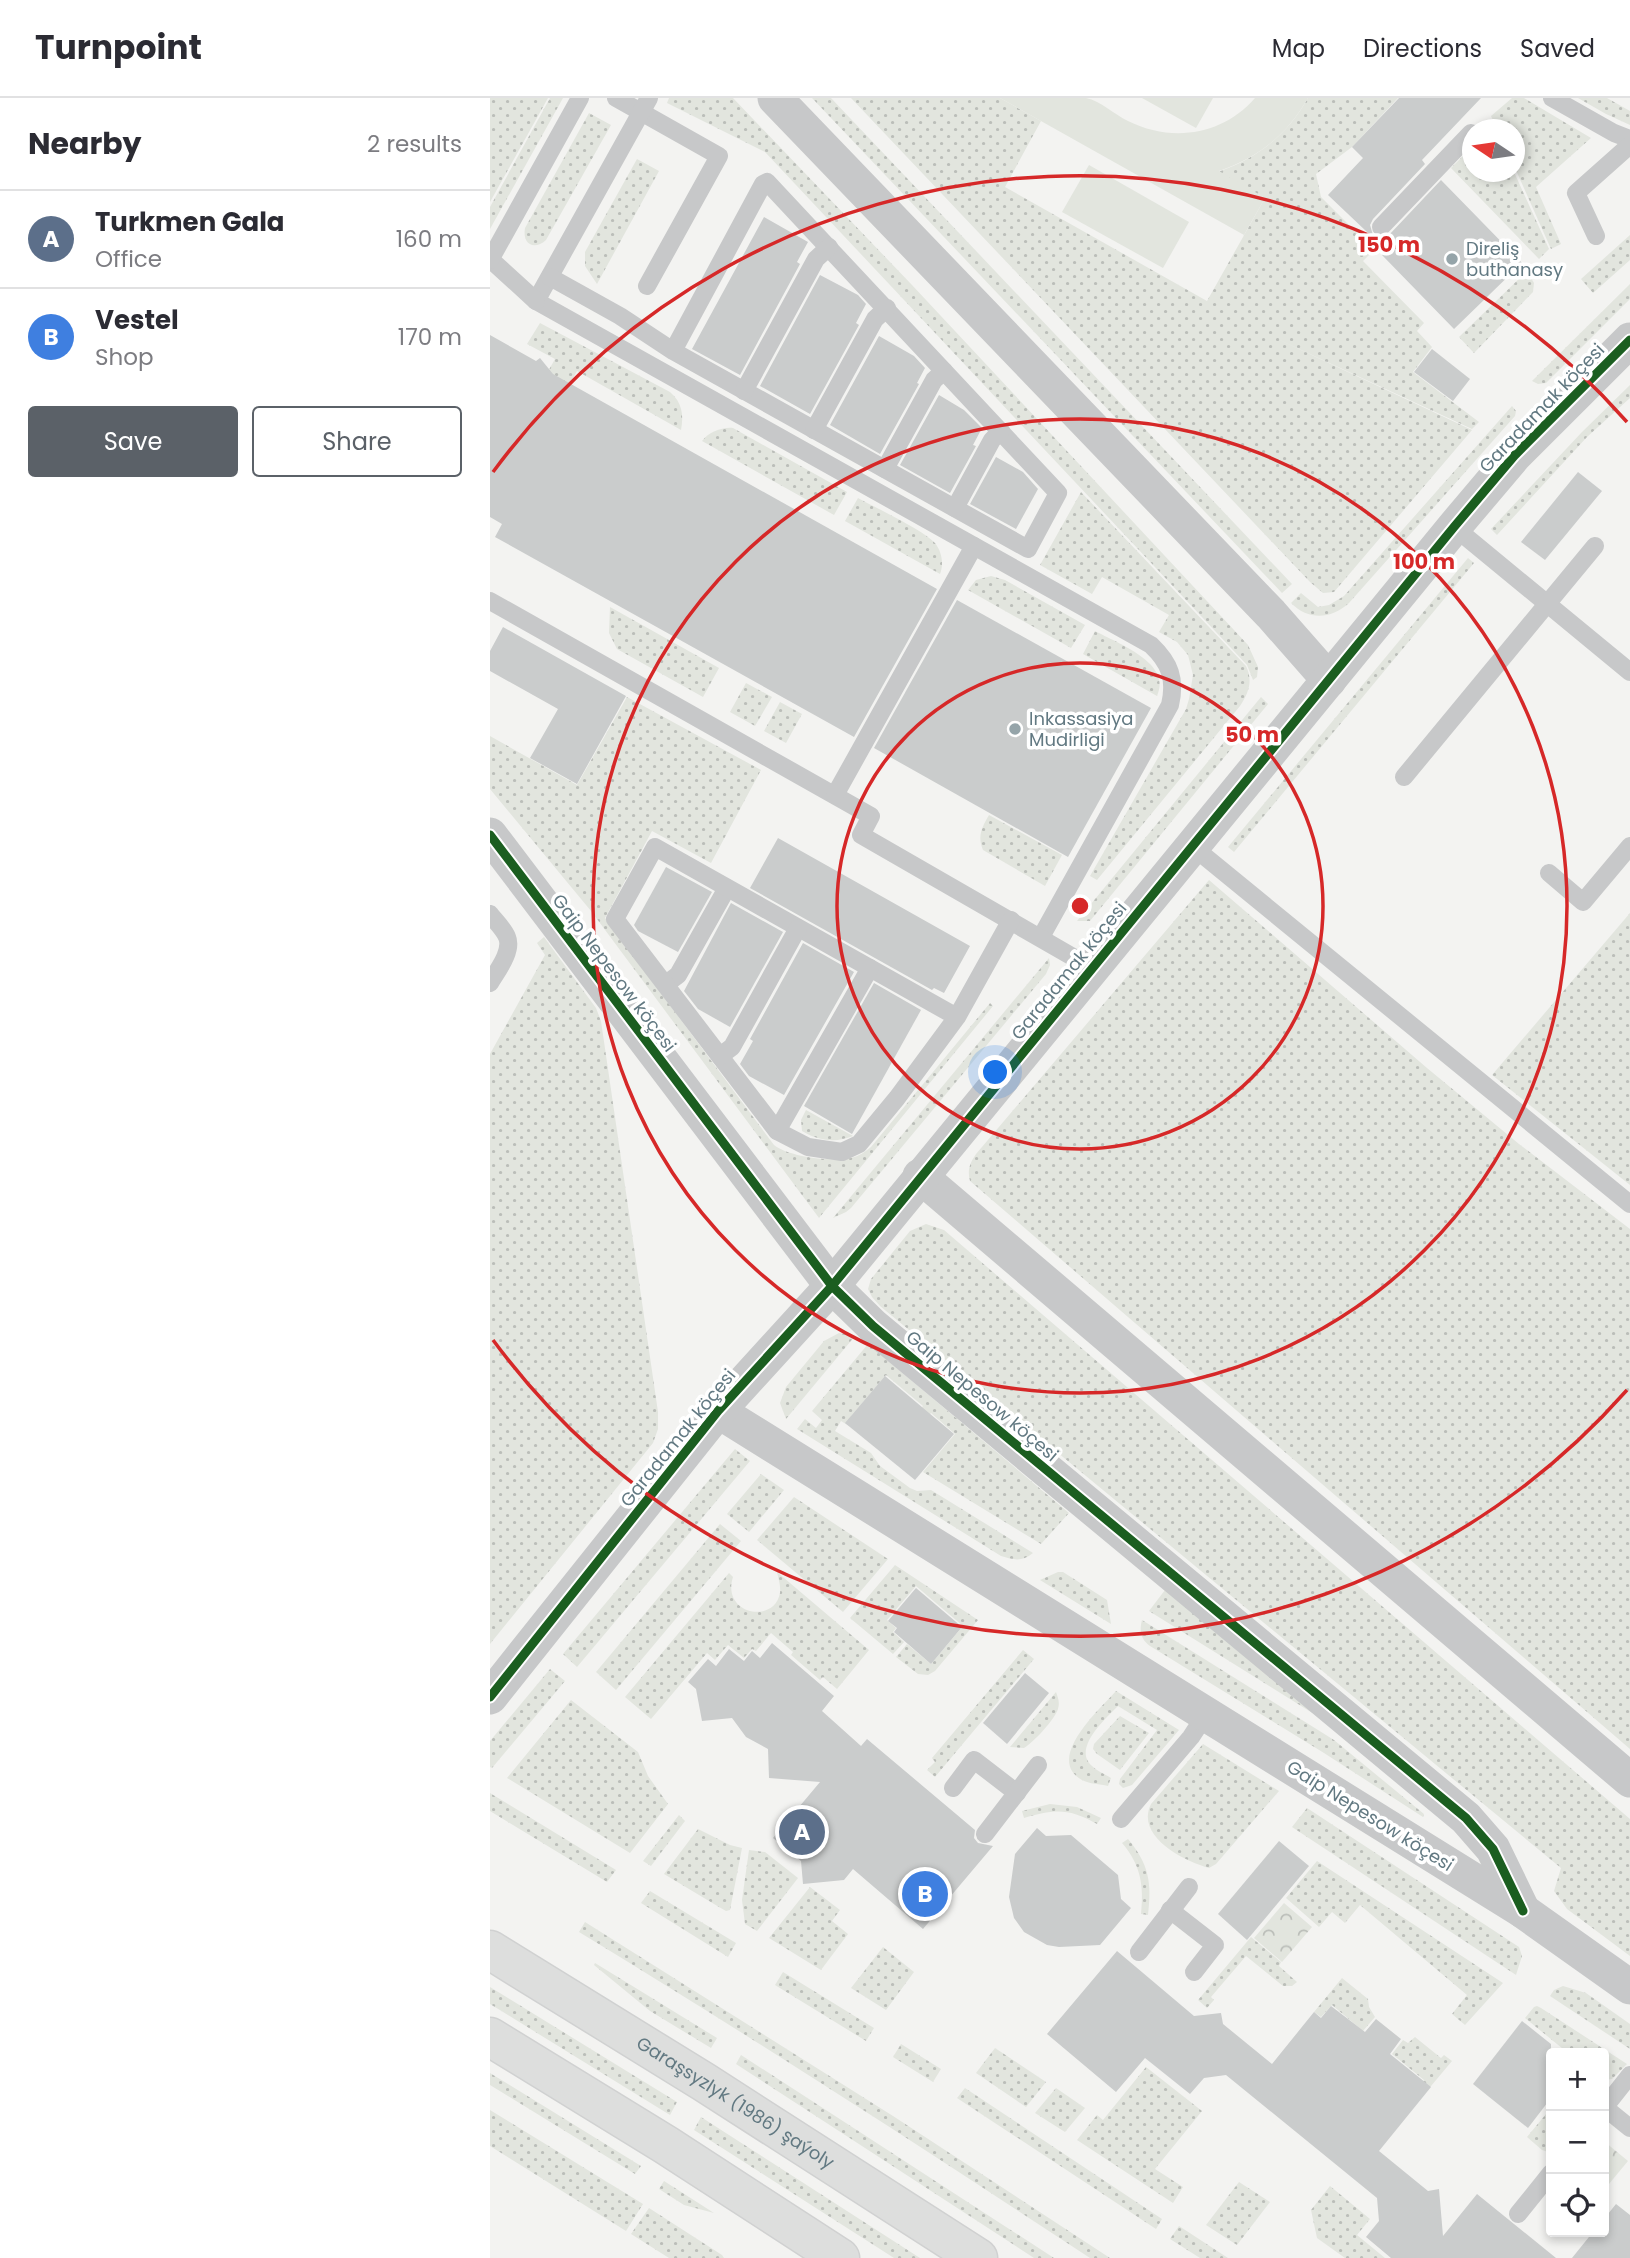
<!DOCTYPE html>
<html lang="en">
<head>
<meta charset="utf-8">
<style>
  :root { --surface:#fff; --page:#f2f2f3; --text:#2b2b33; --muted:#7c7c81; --line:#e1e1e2; --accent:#5b6168 }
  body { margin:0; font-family:Poppins,sans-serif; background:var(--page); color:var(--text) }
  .controls { position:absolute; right:21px; bottom:21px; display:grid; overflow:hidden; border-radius:7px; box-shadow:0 4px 10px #0003 }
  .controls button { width:63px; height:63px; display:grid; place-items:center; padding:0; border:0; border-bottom:2px solid var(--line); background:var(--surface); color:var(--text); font:35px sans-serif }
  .compass { position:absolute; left:972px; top:21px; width:63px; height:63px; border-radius:50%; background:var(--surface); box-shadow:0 4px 10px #0003; rotate:283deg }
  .you { position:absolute; left:506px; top:975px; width:24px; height:24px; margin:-18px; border:5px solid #fff; border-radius:50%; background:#1a73e8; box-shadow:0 0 0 10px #1a73e833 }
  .badge { display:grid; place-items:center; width:46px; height:46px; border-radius:50%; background:var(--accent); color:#fff; font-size:23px; font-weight:700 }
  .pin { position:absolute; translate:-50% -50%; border:4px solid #fff; box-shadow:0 2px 7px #0006 }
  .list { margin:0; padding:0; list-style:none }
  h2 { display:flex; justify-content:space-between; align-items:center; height:91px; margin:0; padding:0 28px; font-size:30px }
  h2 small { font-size:23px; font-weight:400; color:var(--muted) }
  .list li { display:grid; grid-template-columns:46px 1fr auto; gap:21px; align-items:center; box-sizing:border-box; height:98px; padding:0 28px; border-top:2px solid var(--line) }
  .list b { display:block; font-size:26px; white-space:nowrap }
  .list p { margin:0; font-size:23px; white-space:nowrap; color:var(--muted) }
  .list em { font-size:23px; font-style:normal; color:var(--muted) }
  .actions { display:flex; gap:14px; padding:21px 28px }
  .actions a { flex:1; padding:16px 0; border:2px solid var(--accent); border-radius:7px; text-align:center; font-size:24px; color:var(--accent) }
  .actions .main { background:var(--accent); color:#fff }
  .icon { flex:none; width:38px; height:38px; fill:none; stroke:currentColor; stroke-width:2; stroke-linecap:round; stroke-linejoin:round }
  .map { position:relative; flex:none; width:1140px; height:2160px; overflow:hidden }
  header { display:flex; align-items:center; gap:42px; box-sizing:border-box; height:98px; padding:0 35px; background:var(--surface); border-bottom:2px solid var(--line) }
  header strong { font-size:33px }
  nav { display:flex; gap:38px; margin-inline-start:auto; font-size:24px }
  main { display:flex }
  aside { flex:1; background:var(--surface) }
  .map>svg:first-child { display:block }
</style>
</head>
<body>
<header>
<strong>Turnpoint</strong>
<nav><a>Map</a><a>Directions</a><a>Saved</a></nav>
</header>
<main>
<aside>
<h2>Nearby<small>2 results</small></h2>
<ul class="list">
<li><span class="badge" style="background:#5c6f8a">A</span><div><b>Turkmen Gala</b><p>Office</p></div><em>160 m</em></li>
<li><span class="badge" style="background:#3f7fe0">B</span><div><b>Vestel</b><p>Shop</p></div><em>170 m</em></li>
</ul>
<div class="actions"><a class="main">Save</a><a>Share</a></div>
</aside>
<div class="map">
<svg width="1140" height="2160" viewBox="0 0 1140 2160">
  <defs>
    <pattern id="grass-dots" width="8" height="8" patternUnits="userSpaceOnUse" patternTransform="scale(1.75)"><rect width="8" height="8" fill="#e2e5de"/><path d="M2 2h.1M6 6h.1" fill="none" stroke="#bbbeb9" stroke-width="1.8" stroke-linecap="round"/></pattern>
    <pattern id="forest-crowns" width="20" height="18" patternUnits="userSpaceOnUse" patternTransform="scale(1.75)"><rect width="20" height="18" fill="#e2e5de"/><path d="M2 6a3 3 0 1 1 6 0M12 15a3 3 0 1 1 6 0" fill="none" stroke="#bbbeb9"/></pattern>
  </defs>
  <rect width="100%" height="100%" fill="#f3f3f1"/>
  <!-- grass -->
  <g fill="url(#grass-dots)">
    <polygon points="0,0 58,0 0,104"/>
    <polygon points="60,0 73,0 0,131 0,109"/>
    <polygon points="179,0 243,0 422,187 758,547 768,569 767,579 763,582 757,567 275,54 177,5"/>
    <polygon points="322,0 341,0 802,486 792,495"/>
    <path d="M 361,0 L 510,0 L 551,23 L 515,89 L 717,203 L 775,100 L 728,74 C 768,60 797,37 818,0 L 908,0 L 862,49 L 826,76 L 831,99 L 884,152 L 873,163 L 934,225 L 927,233 L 942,249 L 923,274 L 989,324 L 982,331 L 738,218 L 982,332 L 844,494 L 833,495 L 820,484 Z"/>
    <polygon points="1022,0 1034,0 1101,40 1046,89 1071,146 1061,151 1025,70 1024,32 1007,31 1001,18"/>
    <polygon points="1088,0 1117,0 1140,13 1140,27 1116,16"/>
    <path d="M 99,15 L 121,27 L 56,142 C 44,153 32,146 35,130 Z"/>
    <polygon points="982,49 982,74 1024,74 1059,151 1049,161 961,70"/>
    <polygon points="147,61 169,73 107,186 95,168 95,154"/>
    <polygon points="1140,137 1140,162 1103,195 1091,181"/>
    <polygon points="1037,173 1044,185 1043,194 984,255 969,239"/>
    <polygon points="1140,186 1140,201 1056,285 1048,286 1042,283"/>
    <path d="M 50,225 L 180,294 C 192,304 194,317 191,332 L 87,273 L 78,289 L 56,277 L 65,261 L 37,246 Z"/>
    <polygon points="1140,287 1140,300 1097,339 1007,437 1001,431 1092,334"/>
    <path d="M 1022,308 L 1026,313 L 1025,318 L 859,505 C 841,521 819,523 801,505 L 811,495 L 828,509 L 839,507 L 854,498 Z"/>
    <path d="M 243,330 L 357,394 L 344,417 L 212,343 C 219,334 232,329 243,330 Z"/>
    <path d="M 591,394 L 756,568 C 763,583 759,594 750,608 L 607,782 L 600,778 L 696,611 L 699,601 L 703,577 L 698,557 L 687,544 L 669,534 L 679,517 L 612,479 L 602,496 L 550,467 Z"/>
    <path d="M 368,400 C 386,410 433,432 445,445 C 452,454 454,466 450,476 L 355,423 Z"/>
    <polygon points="978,460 984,465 744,754 738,749"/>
    <polygon points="501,478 515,482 595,527 581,550 478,492 486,482"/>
    <polygon points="120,509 229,570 213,599 127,551 119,535"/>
    <path d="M 605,533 C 627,545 683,565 667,598 L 593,556 Z"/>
    <polygon points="256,585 282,599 265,628 240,614"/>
    <path d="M 137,599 L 271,672 L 221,765 L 162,733 L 115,820 L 284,1047 C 299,1059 342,1064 361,1060 C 369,1058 375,1054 381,1049 L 500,905 L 503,908 L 329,1120 L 101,813 L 0,691 L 0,638 L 87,687 Z"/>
    <polygon points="771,599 778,606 600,823 587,823"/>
    <polygon points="290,604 312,616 296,645 274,633"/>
    <path d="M 499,717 L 572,757 L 555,788 L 493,752 C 487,738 492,729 499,717 Z"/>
    <path d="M 719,782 L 937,970 L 1029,1046 L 1140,1131 L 1140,1651 L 480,1083 C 477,1072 480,1065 486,1056 Z"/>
    <polygon points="1140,815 1140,1087 1002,977"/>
    <polygon points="54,839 106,910 111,923 168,1314 168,1331 163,1345 0,1546 0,956 55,857 47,845"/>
    <polygon points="559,860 560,867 556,876 361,1110 356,1114 343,1120"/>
    <path d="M 316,1012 L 363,1038 C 346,1045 328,1043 312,1033 L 311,1022 Z"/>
    <polygon points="436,1126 454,1132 1140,1721 1140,1858 1077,1811 1064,1793 1071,1770 390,1208 382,1199 378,1191 381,1181 420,1133"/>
    <polygon points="349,1235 365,1238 296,1321 290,1305 296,1289 334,1243"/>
    <path d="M 378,1246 L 579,1415 L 551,1446 L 433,1374 L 465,1336 L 441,1315 L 401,1362 L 393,1355 L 433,1308 L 396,1277 L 361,1318 L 364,1331 L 351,1323 L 345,1333 L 381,1355 L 390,1368 L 420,1390 L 427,1393 L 441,1392 L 543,1455 C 532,1464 524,1462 511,1458 L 307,1331 L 315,1321 L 326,1330 L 332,1322 L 322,1313 Z"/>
    <polygon points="245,1351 260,1363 87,1569 73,1556"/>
    <polygon points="271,1376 294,1392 259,1434 237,1416"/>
    <polygon points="304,1399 398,1461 353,1514 267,1442"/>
    <polygon points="230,1426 251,1443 126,1592 106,1574"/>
    <polygon points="405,1467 488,1522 445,1573 438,1577 428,1576 406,1559 417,1546 441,1566 473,1528 426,1488 397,1522 406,1530 403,1534 414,1544 403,1556 360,1520"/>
    <path d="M 287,1474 L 379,1552 L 347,1591 L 333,1579 L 330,1582 L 301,1557 L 303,1554 L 281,1535 L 266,1553 L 262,1551 L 254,1560 L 238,1547 L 225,1562 L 217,1555 L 161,1621 L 135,1599 L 239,1475 L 243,1479 C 231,1516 284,1527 290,1495 C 291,1488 288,1479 287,1474 Z"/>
    <polygon points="568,1474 573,1474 617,1502 621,1526 550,1482"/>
    <polygon points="675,1492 832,1621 659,1513"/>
    <path d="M 652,1522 L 844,1642 L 934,1716 L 933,1719 L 834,1655 L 660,1548 C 651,1541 649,1534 652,1522 Z"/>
    <polygon points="533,1552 544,1561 445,1679 437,1672 445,1664 442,1660"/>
    <polygon points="60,1571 75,1583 2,1670 0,1669 0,1643"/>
    <path d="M 626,1593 L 689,1632 L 642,1687 L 633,1690 L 629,1686 L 630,1681 L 667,1632 L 628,1608 C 615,1621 582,1651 602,1668 C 607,1673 615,1676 621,1680 L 618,1688 C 610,1686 599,1686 592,1682 C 554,1661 610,1611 626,1593 Z"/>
    <path d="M 566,1594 C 568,1600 570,1604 568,1611 C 565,1621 544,1644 534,1650 L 520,1649 Z"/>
    <polygon points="81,1602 148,1654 158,1678 178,1706 140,1755 17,1680"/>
    <polygon points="630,1618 659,1635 630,1672 607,1656 603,1651 604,1646"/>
    <path d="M 713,1646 L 789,1693 L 726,1766 L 719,1770 C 693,1763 645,1738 661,1706 Z"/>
    <polygon points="0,1695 126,1772 117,1784 0,1713"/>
    <path d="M 560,1706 L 587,1709 L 611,1720 L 607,1726 C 579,1710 564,1711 534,1720 L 532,1713 Z"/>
    <polygon points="817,1710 1029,1849 1032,1858 1026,1877 802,1729"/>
    <polygon points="189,1717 195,1723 161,1768 153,1763"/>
    <polygon points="208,1731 240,1747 252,1750 240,1812 236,1813 229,1809 174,1776"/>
    <path d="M 638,1741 C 659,1766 662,1785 658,1817 L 651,1816 C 654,1788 651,1767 632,1745 Z"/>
    <polygon points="259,1752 275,1754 308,1780 267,1833 255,1826 252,1802"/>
    <polygon points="827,1763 1013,1885 975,1927 962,1916 977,1897 870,1807 855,1825 842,1814 829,1829 796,1800"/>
    <polygon points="320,1789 350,1812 342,1823 358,1836 331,1872 279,1840"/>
    <polygon points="160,1793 246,1845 238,1859 151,1805"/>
    <path d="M 95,1824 L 403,2018 L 620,2160 L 600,2160 C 431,2049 262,1939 89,1834 Z"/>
    <polygon points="761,1839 791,1864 789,1868 807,1884 802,1888 793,1888 756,1858 721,1899 724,1902 717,1910 708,1902"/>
    <polygon points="393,1849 424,1874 396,1912 361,1890"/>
    <polygon points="105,1865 227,1940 221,1950 160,1913 104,1867"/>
    <polygon points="293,1874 384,1930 376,1943 285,1887"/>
    <polygon points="852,1880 878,1901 879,1909 885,1919 873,1933 842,1907 831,1919 824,1914"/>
    <polygon points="1073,1888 1096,1895 1140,1926 1140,1951 1060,1898 1064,1892"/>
    <polygon points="0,1889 187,2004 180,2017 0,1906"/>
    <polygon points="1047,1908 1051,1910 1137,1966 1122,1981 1114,1982 1114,1955 1078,1955 1035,1920 1044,1909"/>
    <polygon points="925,1939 951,1960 954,1957 962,1963 931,2000 924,1994 934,1982 902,1956 913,1942 918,1945"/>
    <polygon points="411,1946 451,1971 443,1984 403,1959"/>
    <polygon points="505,1950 556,1984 536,2009 486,1975"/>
    <polygon points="251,1957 564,2160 544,2160 246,1966"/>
    <polygon points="656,1969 712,2013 665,2071 693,2089 683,2105 587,2042 607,2017 613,2022"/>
    <polygon points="0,1975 151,2068 145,2076 0,1987"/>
    <polygon points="475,1990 672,2121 666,2131 467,2000"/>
    <polygon points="566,1990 595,2010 575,2034 545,2015"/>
    <polygon points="1061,2010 1061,2055 1052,2052 1037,2039"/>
    <polygon points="0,2012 153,2106 136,2133 0,2048"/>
    <polygon points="211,2019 430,2160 404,2160 204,2032"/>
    <polygon points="174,2083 224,2115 194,2107 169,2091"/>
    <polygon points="749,2084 780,2104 747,2147 716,2127"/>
    <polygon points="840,2088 880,2121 867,2137 895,2160 855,2160 827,2140 821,2112"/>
    <polygon points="159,2110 232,2157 234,2160 179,2160 141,2136"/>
    <polygon points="689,2128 738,2160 710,2160 680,2141"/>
  </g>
  <!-- forest -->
  <g fill="url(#forest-crowns)">
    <polygon points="794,1805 822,1829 792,1864 764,1840"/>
    <polygon points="1115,2044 1138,2063 1114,2092 1114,2046"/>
  </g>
  <!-- garden -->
  <g fill="#e2e5de">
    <path d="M 510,0 C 532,0 553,0 575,0 C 581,0 590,0 596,0 C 611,3 625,17 638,23 C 682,45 733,37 765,0 L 818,0 C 797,37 769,59 729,73 L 775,100 L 754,137 Z"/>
    <polygon points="652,0 723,0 706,30"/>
    <polygon points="599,67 699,124 673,170 572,114"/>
  </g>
  <!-- building -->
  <g fill="#cacccc">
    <polygon points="909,0 991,0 932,62 935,66 883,121 880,127 883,137 889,140 899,137 951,82 1032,165 964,231 892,157 896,152 838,97 873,60 862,49"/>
    <polygon points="274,119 318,144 307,164 310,166 250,277 202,251"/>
    <polygon points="330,177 368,197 376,206 366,225 369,227 320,316 270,288"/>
    <polygon points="0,237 46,263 50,260 63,276 447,491 364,639 5,439 12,426 0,419"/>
    <polygon points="389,238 424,258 435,270 427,285 429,286 390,356 340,327"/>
    <polygon points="942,251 980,281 963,303 924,274"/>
    <polygon points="449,297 474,312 492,330 483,347 486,348 460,395 410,367"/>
    <polygon points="506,359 533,374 548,391 526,431 480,406"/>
    <polygon points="1088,374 1112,393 1055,462 1031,444"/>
    <polygon points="467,502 661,610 578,759 384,650"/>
    <polygon points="13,529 136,598 87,686 40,660 68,611 0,573 0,553"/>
    <polygon points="288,740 480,848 454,895 444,890 442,892 260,790"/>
    <polygon points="176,769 222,794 188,854 148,833 144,827"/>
    <polygon points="241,805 293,834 240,929 208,911 194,893"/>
    <polygon points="313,845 364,874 294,997 259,978 250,966 263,943 260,941"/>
    <polygon points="384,885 431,912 362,1036 314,1008"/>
    <polygon points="395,1278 464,1336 425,1382 355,1325"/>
    <polygon points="426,1490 472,1529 441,1566 404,1534 407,1530 398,1523"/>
    <polygon points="282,1545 344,1598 332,1613 371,1648 377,1641 485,1732 484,1740 488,1745 503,1748 433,1831 363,1771 354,1782 313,1786 311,1763 283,1740 330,1684 279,1680 278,1651 256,1639 242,1620 212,1623 206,1591 198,1584 218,1561 226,1568 239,1551 254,1563 262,1553 270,1560"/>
    <polygon points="535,1575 559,1595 517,1646 493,1625"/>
    <polygon points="547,1730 556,1738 581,1737 628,1777 631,1801 641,1810 610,1847 569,1849 557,1847 534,1834 524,1820 519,1799 525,1756"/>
    <polygon points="789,1743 819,1768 757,1842 728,1816"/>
    <polygon points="627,1853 704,1918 731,1915 733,1926 782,1966 824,1914 831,1920 841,1908 875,1934 886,1921 911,1941 900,1956 941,1989 889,2053 938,2093 949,2091 953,2138 987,2096 1066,2160 901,2160 876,2139 889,2123 887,2100 736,1977 714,1980 700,1996 655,1960 626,1994 557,1936"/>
    <polygon points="1032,1923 1061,1946 1061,2000 1038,2030 983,1986"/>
    <polygon points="1126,2106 1140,2117 1140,2160 1082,2160 1103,2134 1114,2134 1114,2121"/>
  </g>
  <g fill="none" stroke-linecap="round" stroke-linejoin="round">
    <defs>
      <g id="primary">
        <path id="s1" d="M 0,1852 L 214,1984 L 488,2160"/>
        <polyline points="0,1939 176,2047 350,2160"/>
      </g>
    </defs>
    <!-- primary casing -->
    <use href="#primary" stroke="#d0d1d1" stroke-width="41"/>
    <!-- lane -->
    <g stroke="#c7c8c9" stroke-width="18">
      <polyline points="126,0 229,58 157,188"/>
      <path d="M 159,0 L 46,203 L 661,547 C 680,565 686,581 680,607 L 551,839"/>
      <polyline points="1062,0 1124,35 1140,41"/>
      <polyline points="891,129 981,35"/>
      <polyline points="1106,138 1086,95 1140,47"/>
      <polyline points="0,161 46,203"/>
      <polyline points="0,162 90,0"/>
      <polyline points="60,179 130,218 183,253 538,451 568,395 277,84 273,86 183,253"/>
      <polyline points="254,293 326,161 339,149"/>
      <polyline points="324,332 385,221 397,210"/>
      <polyline points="395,371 444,282 454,273"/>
      <polyline points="465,410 502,342 511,333"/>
      <polyline points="964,429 1140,574"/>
      <polyline points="0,503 381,718 371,737 602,870"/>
      <polyline points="914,679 1105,448"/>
      <polyline points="345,697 484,448"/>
      <polyline points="702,748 1140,1106"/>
      <polyline points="1059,775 1093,804 1140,748"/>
      <path d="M 0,816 C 5,823 14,831 17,839 C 23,853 7,873 0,885"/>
      <polyline points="176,886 188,877 237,790"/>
      <polyline points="467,919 165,749 125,821 287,1033 318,1049 352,1054 369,1046 407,1000 467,919 521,822"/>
      <polyline points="230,958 242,949 308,830"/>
      <polyline points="287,1033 380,870"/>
      <polyline points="463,1690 484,1662 527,1695"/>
      <polyline points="631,1721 701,1639 716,1616"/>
      <polyline points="495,1736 548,1667"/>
      <polyline points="680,1812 725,1847 704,1874"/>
      <polyline points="649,1854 699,1789"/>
      <polyline points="1114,2009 1140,2030"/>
      <polyline points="1114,2010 1140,1977"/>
      <polyline points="1028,2116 1061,2075"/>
    </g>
    <!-- street -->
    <g stroke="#c7c8c9" stroke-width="35">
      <polyline points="285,0 781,516 839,582"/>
      <polyline points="0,737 342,1188 383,1228 976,1720 1003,1751 1033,1813"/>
      <polyline points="430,1078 1140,1682"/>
      <polyline points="228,1313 1033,1813 1140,1889"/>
      <polyline points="0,1599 228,1313 342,1188 964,429 1024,358 1140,242"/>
    </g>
    <!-- primary -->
    <use href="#primary" stroke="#dddedd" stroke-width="38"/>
    <defs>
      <g id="cycleway">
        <polyline points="0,737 342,1188 383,1228 976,1720 1003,1751 1033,1813"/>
        <polyline points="0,1599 228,1313 342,1188 964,429 1024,358 1140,242"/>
      </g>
    </defs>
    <!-- cycleway casing -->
    <use href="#cycleway" stroke="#fff" stroke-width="13"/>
    <!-- cycleway -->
    <use href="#cycleway" stroke="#1b5e20" stroke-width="9"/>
  </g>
  <!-- distance rings -->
  <g fill="none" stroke="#d62828" stroke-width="3.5">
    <circle cx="590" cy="808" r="243"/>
    <circle cx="590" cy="808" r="487"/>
    <path d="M1137 1292A730 730 0 0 1 3 1242M3 374A730 730 0 0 1 1137 324"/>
  </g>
  <!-- markers -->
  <g fill="#95a4a9" stroke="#fff" stroke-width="2.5">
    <circle cx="962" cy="161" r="7"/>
    <circle cx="525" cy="631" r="7"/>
  </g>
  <g text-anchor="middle" stroke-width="7" stroke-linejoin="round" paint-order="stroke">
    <!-- poi labels -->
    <g font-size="18" fill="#627982" stroke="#fff" text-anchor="start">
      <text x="976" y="157">Direliş<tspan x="976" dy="21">buthanasy</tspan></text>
      <text x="539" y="627">Inkassasiya<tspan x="539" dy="21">Mudirligi</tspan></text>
    </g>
    <!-- street labels -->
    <g font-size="18" fill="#627982" stroke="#fff">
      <text transform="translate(1052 310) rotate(-46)" y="6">Garadamak köçesi</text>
      <text transform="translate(579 873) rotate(-51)" y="6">Garadamak köçesi</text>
      <text transform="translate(124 875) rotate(53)" y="6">Gaip Nepesow köçesi</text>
      <text transform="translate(492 1298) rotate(40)" y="6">Gaip Nepesow köçesi</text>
      <text transform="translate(188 1340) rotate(-51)" y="6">Garadamak köçesi</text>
      <text transform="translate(880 1718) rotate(32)" y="6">Gaip Nepesow köçesi</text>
      <text dy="6" stroke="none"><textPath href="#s1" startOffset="289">Garaşsyzlyk (1986) şaýoly</textPath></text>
    </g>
  </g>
  <circle cx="590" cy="808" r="10" fill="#d62828" stroke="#fff" stroke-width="3.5"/>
  <g font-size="21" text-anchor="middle" font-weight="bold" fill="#d62828" stroke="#fff" stroke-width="7" stroke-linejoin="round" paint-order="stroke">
    <text x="899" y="154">150 m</text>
    <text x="934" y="471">100 m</text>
    <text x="762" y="644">50 m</text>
  </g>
</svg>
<div class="controls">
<button>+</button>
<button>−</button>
<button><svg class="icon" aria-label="locate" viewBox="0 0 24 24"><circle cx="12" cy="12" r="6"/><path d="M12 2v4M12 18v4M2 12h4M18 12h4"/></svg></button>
</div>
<svg class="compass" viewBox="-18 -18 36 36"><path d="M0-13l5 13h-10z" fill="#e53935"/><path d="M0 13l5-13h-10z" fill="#7c7c81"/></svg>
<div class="you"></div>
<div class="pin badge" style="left:312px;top:1734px;background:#5c6f8a">A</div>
<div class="pin badge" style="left:435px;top:1796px;background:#3f7fe0">B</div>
</div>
</main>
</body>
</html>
